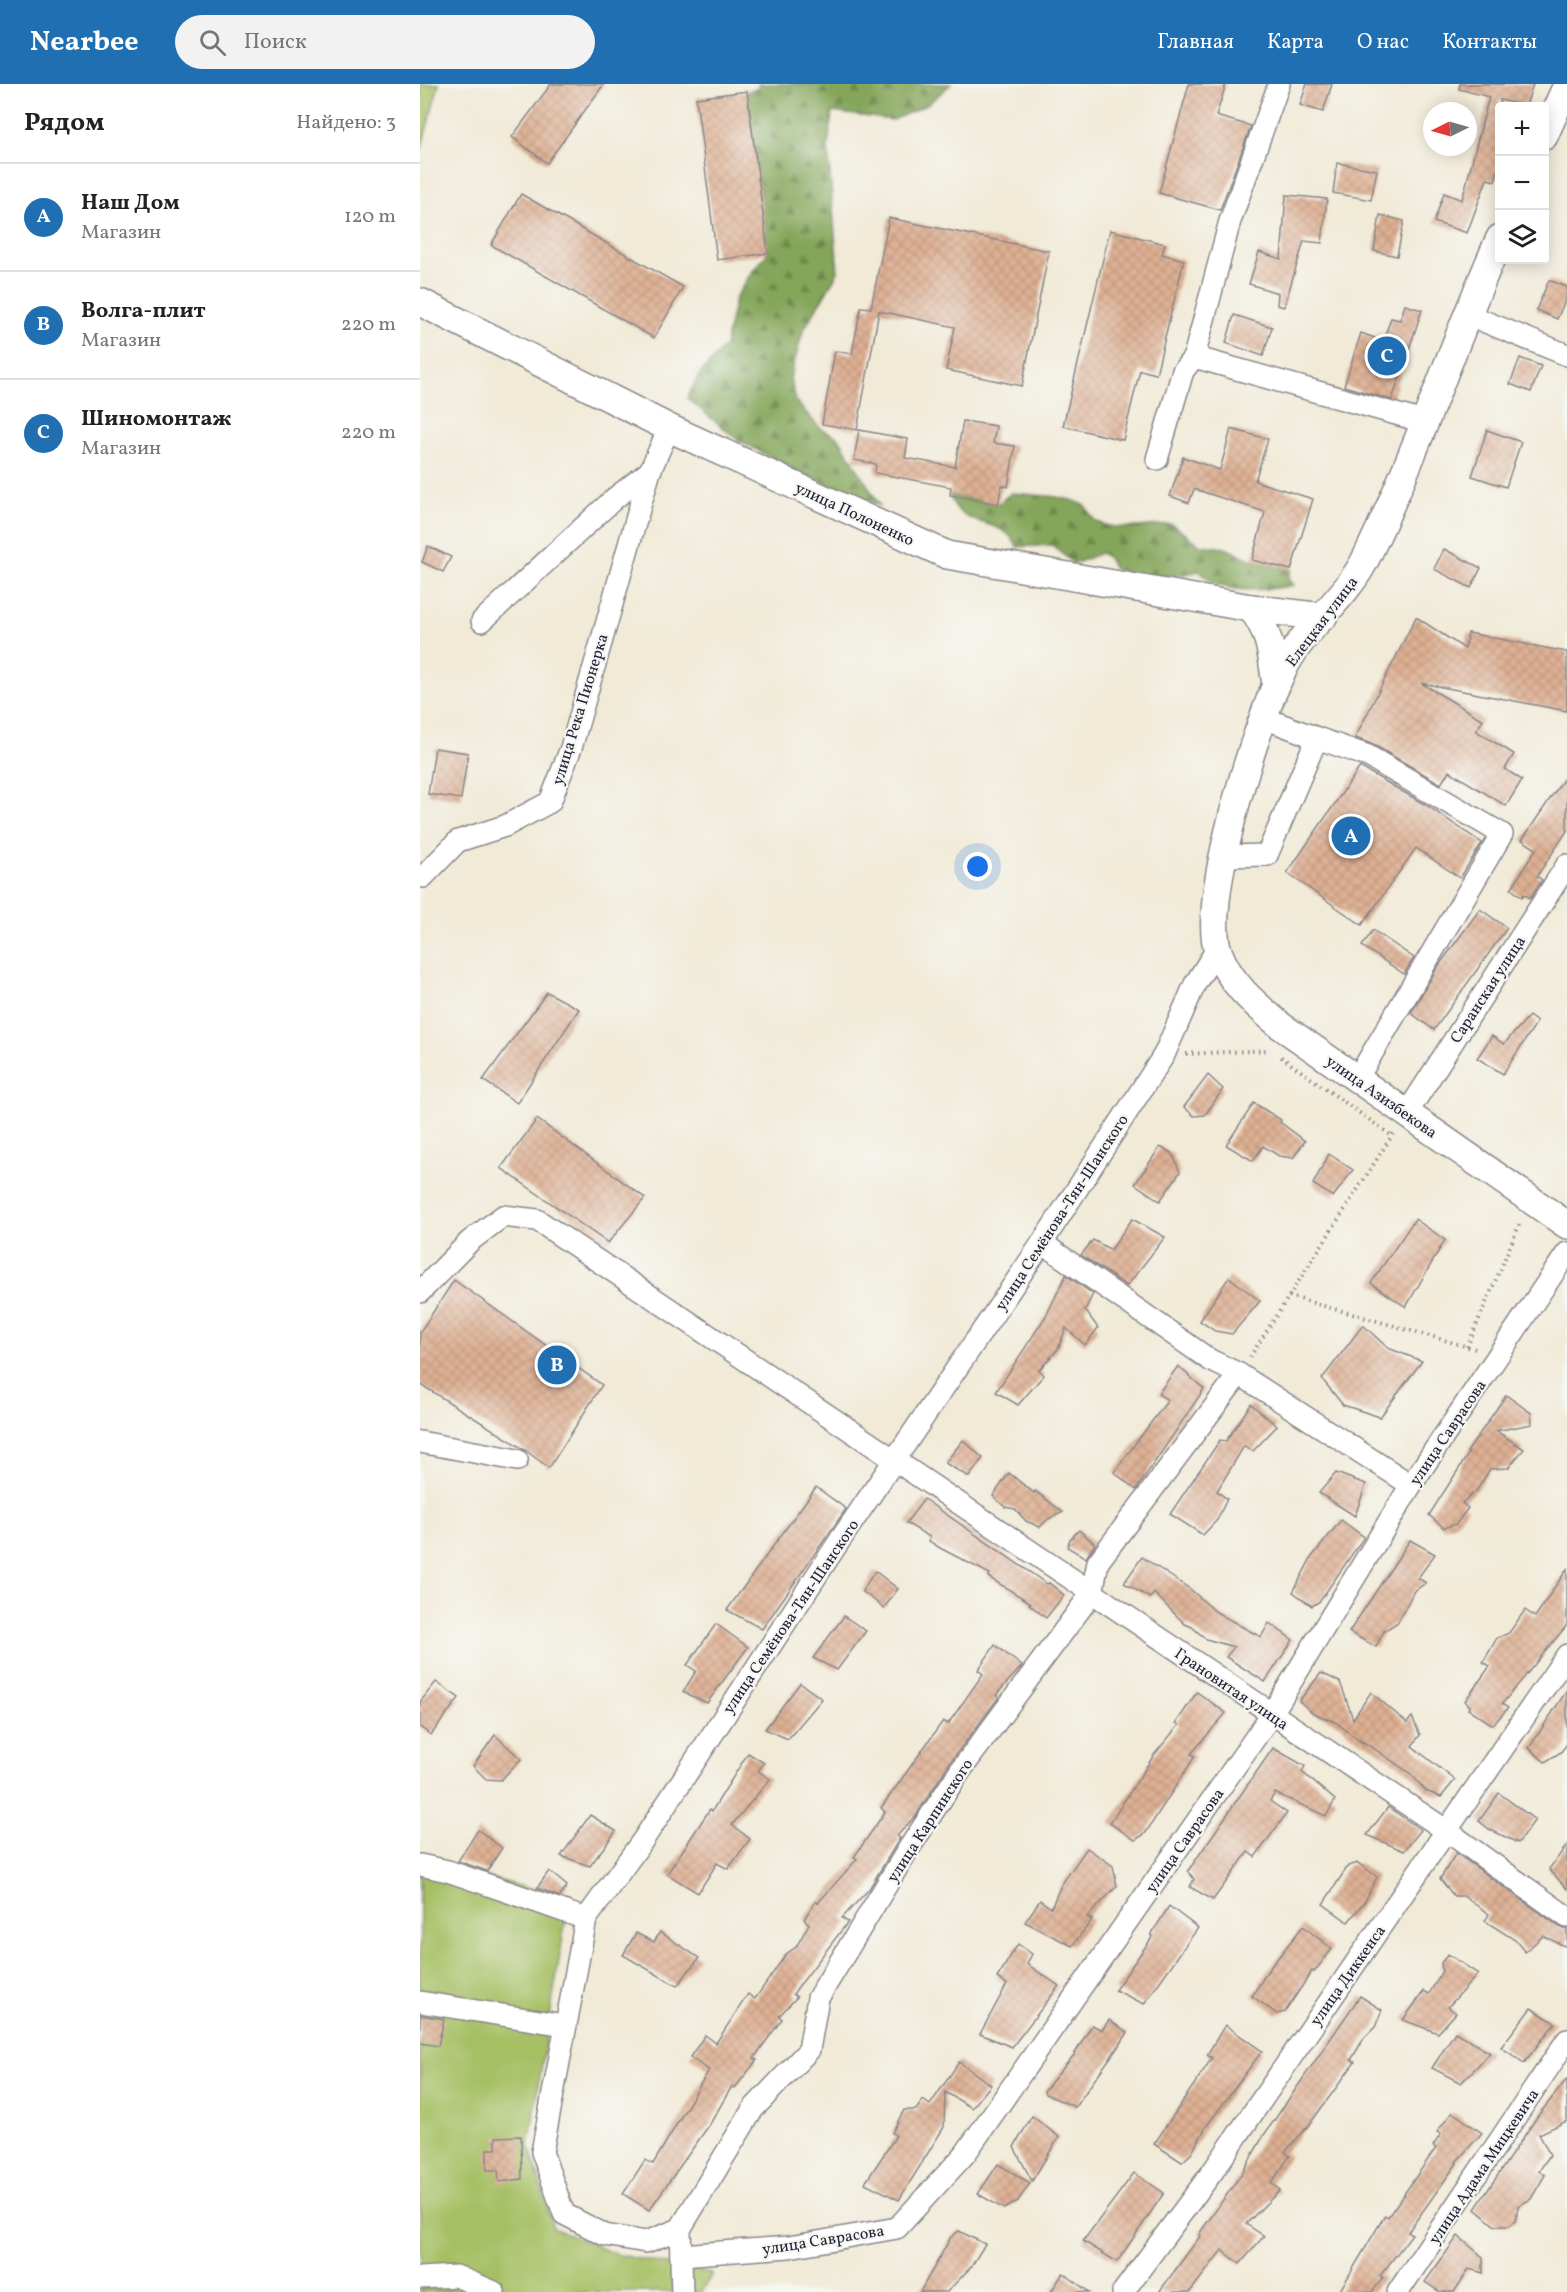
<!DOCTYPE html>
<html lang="ru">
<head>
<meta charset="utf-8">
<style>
  :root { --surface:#fff; --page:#f2f2f2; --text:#222; --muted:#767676; --line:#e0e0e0; --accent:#1f6fb2 }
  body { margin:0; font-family:Vollkorn,serif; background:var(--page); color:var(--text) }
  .controls { position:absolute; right:18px; top:18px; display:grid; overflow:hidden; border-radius:6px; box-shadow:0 3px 15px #0003 }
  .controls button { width:54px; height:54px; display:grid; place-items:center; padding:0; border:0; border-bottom:2px solid var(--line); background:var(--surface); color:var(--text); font:30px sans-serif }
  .compass { position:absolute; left:1003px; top:18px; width:54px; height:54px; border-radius:50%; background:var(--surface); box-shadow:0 3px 15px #0003; rotate:265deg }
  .you { position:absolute; left:558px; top:783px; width:21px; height:21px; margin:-15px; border:4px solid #fff; border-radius:50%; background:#1a73e8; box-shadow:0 0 0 9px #1a73e833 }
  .badge { display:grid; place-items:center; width:39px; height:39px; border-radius:50%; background:var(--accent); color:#fff; font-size:20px; font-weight:700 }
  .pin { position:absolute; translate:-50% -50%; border:3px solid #fff; box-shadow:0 2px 6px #0006 }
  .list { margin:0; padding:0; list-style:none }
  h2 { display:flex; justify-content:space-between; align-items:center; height:78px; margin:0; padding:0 24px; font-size:26px }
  h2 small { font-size:20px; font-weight:400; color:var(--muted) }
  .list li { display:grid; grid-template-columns:39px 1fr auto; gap:18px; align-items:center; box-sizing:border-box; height:108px; padding:0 24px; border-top:2px solid var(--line) }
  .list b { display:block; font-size:22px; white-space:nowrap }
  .list p { margin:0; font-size:20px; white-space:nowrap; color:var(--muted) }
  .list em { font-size:20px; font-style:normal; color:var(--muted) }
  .icon { flex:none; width:33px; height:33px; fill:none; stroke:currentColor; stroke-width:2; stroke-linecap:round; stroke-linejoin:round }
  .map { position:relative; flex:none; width:1147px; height:2208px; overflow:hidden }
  header { display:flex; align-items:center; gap:36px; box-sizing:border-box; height:84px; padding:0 30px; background:var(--accent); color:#fff }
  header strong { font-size:28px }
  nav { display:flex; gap:33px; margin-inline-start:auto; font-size:21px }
  .search { width:420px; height:54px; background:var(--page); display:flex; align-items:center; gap:15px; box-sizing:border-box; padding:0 21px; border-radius:33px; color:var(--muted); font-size:22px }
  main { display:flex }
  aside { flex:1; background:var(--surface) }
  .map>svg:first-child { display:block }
</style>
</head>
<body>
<header>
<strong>Nearbee</strong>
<div class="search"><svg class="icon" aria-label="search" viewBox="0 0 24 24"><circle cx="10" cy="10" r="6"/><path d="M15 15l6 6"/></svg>Поиск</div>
<nav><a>Главная</a><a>Карта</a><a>О нас</a><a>Контакты</a></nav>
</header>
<main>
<aside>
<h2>Рядом<small>Найдено: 3</small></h2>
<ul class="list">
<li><span class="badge">A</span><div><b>Наш Дом</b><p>Магазин</p></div><em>120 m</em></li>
<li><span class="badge">B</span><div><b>Волга-плит</b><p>Магазин</p></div><em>220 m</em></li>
<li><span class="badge">C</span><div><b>Шиномонтаж</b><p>Магазин</p></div><em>220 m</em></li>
</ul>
</aside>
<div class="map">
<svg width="1147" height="2208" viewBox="0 0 1147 2208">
  <defs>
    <pattern id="forest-firs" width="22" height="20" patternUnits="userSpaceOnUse" patternTransform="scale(1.5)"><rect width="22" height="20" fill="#84a65a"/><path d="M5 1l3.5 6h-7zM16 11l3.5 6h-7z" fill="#6c874c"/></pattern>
    <pattern id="building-cross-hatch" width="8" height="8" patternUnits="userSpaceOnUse" patternTransform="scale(1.5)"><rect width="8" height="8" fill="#deb093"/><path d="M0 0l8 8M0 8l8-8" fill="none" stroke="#be9780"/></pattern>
  </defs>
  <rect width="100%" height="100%" fill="#f6f6f2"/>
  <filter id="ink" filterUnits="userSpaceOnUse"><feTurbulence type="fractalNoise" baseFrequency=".0167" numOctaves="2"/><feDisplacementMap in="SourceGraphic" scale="12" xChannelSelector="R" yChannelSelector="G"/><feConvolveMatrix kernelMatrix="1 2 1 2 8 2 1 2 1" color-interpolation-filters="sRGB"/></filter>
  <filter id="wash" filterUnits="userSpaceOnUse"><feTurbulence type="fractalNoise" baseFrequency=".008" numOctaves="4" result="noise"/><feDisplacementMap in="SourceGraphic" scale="24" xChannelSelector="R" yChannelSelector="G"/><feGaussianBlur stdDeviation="1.35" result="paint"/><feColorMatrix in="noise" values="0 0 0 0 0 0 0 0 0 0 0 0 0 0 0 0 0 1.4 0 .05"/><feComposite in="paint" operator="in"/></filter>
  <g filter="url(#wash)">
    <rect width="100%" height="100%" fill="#f1ead7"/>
    <!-- green -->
    <g fill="#a6bf64" stroke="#647050" stroke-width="1.5">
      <polygon points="0,0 19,0 0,69"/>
      <polygon points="0,1776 149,1815 109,2060 133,2144 195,2170 292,2190 282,2208 0,2208"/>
    </g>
    <!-- forest -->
    <g fill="url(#forest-firs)" stroke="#53644a" stroke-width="1.5">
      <polygon points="338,0 531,0 508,20 473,36 412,28 408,64 418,188 383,247 370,294 377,319 400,344 419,354 460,422 381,389 318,356 267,314 279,291 305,262 315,215 331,189 348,169 327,7 339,4"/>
      <path d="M 591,409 C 609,411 651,411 665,422 C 669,426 671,434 676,437 C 694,449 730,441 751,440 L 781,461 L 805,464 L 832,476 L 871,486 L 868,495 L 874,501 C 850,506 817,509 794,499 C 789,497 784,491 779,487 C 750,495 724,493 695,486 L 688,474 L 681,469 L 654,480 L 632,461 L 597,463 C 595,459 592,454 589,451 C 570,434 539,443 530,411 L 578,420 Z"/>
    </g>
    <g id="blocks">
      <!-- building -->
      <g fill="url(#building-cross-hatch)">
        <polygon points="131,0 184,0 127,79 92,53"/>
        <polygon points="769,0 806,0 796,32 831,42 800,126 739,109"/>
        <polygon points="887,0 912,0 903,28 880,21"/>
        <polygon points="1040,0 1113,0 1106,22 1080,16 1080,80 1075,97 1067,95 1047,149 1014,138 1024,109 1042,116 1069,13 1039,5"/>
        <polygon points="327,7 348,169 297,176 276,14"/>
        <polygon points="917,79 957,86 951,116 913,109"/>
        <polygon points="101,110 263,203 234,254 71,161"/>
        <polygon points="866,111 907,115 902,159 884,157 864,223 857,221 858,209 829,200 839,168 861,175"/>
        <polygon points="960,131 984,137 977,172 954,167"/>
        <polygon points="469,134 629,167 602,302 526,286 535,243 459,227 437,346 402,340 415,267 432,270 441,223 451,224"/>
        <polygon points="690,146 745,160 742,170 764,176 736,290 720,286 703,356 643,342"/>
        <polygon points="1129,196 1147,203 1147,212 1137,235 1116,226"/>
        <polygon points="985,221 1002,226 972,316 924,302 941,249 963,257 971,234 980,236"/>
        <polygon points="814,231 852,243 843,272 806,259"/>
        <polygon points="1100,274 1121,282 1111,308 1090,300"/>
        <polygon points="543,337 576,342 573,359 595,362 588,403 582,401 578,420 530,411 531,403 455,389 456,380 434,376 439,346 488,355 485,374 535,383"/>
        <polygon points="811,345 848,355 835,397 893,415 871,486 832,476 845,428 774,405 769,419 750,412 763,373 800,386"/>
        <polygon points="1067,346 1101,358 1086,403 1052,392"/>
        <polygon points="8,462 31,473 23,488 2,478"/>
        <polygon points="1024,465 1061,484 1051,504 1014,485"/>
        <polygon points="996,533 1045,565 1048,549 1147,568 1147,627 1001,599 1063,636 1056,647 1094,670 1085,685 1102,696 1086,722 1029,687 1021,700 954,661 935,654"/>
        <polygon points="15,664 48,669 41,715 8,710"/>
        <polygon points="940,683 1006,721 1062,759 1040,794 996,764 942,841 867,789"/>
        <polygon points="1147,690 1147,747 1117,792 1122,796 1110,814 1104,810 1102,813 1091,805 1116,765 1102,756"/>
        <polygon points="1060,825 1087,844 1014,946 991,929 1017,884"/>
        <polygon points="953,846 994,874 984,890 942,862"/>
        <polygon points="127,908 159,925 97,1019 63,996"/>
        <polygon points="1109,932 1117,938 1083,990 1057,974 1072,952 1084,960"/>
        <polygon points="788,991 803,1005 785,1031 774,1032 764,1023"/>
        <polygon points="834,1019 861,1036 860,1038 885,1057 873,1074 859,1072 843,1062 833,1077 806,1061"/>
        <polygon points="117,1035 225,1114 188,1159 81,1084"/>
        <polygon points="740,1063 752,1069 760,1088 740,1117 715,1100"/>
        <polygon points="909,1070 933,1086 913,1113 893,1100"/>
        <polygon points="712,1135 745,1153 707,1202 661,1171 673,1156 691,1166"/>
        <polygon points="995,1135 1025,1156 986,1223 951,1199"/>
        <polygon points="646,1191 673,1210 665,1226 678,1244 665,1261 646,1244 638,1265 619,1286 624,1291 598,1321 576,1308 626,1232"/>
        <polygon points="809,1193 840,1217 812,1250 795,1247 780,1237"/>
        <polygon points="34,1196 182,1301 129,1384 105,1366 0,1300 0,1248"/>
        <polygon points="943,1241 968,1264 1002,1277 960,1333 923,1321 902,1295"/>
        <polygon points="758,1282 784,1305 716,1406 694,1388 748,1316 738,1310"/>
        <polygon points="1086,1311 1111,1329 1112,1340 1076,1347 1104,1365 1088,1384 1070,1385 1057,1406 1042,1419 1048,1424 1036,1440 1024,1444 1009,1431 1049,1369 1047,1368"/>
        <polygon points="831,1320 857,1342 833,1367 824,1362 797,1407 807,1415 797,1436 783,1451 750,1430 800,1356 806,1357"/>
        <polygon points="543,1356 563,1374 549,1393 525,1379"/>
        <polygon points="589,1389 614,1409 615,1407 643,1428 628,1435 620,1443 606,1437 595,1425 585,1423 573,1412"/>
        <polygon points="916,1389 946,1400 935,1432 899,1409"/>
        <polygon points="396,1403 426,1425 342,1545 307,1526"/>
        <polygon points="504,1415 627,1500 629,1499 644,1511 626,1534 609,1520 611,1519 568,1493 570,1490 520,1464 509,1457 510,1453 486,1439"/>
        <polygon points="921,1436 944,1453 900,1517 892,1522 873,1508 891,1474"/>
        <polygon points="659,1446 675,1460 666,1474 647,1463 650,1455"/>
        <polygon points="990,1456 1015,1470 998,1494 1006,1499 994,1507 978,1538 964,1547 956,1563 929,1548"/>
        <polygon points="722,1473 770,1505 796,1528 826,1545 841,1553 849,1539 873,1556 845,1598 806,1573 814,1563 786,1555 772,1543 765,1540 734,1509 730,1514 704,1499"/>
        <polygon points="1147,1485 1147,1541 1082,1620 1088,1624 1073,1641 1048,1625 1050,1622 1045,1617 1070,1582 1063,1578 1077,1554 1089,1549 1105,1526 1115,1533"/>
        <polygon points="455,1487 478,1505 464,1524 442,1507"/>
        <polygon points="424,1532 446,1547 417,1586 393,1574"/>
        <polygon points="296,1540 328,1563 287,1619 263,1608 276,1587 267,1581"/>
        <polygon points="575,1561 602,1582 576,1611 579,1613 529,1680 497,1730 477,1752 480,1754 449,1805 422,1834 428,1838 373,1910 377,1913 359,1932 362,1935 334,1974 337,1976 315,2004 312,2002 290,2040 229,2126 203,2110 225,2076 233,2080 289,1986 270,1973 285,1951 296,1959 328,1910 335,1915 366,1870 376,1863 389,1840 384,1835 396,1817 398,1819 437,1775 434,1773 465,1728 461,1724 523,1637 528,1640 563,1590 558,1586"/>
        <polygon points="901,1589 920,1598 933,1635 951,1608 987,1639 992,1633 1000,1651 992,1662 1035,1696 1021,1713 1006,1707 991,1690 953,1664 941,1657 942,1659 917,1639 893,1629 879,1617"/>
        <polygon points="16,1598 39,1614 11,1651 0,1643 0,1618"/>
        <polygon points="380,1599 402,1615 368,1655 345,1645"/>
        <polygon points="1147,1606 1147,1660 1141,1668 1125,1678 1109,1664"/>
        <polygon points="777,1608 806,1629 771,1670 775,1672 725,1750 715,1756 690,1739 734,1671 759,1641 756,1639"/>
        <polygon points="75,1651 101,1675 81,1696 66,1695 53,1682"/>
        <polygon points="853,1664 885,1682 882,1688 915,1716 906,1732 855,1709 850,1717 867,1729 835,1773 828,1768 793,1816 770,1803 774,1795 768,1787"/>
        <polygon points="328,1669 344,1679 338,1687 350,1695 312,1741 330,1755 308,1785 297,1779 278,1809 247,1790 290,1725 292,1727"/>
        <polygon points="1079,1709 1115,1736 1098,1759 1069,1745 1059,1737"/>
        <polygon points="968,1723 1001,1746 984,1767 947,1751"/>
        <polygon points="170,1731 196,1747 170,1782 141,1772"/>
        <polygon points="58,1746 82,1764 67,1787 38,1777"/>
        <polygon points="1147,1761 1147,1805 1129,1785"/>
        <polygon points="667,1764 693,1782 697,1802 667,1833 672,1836 652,1862 605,1838 620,1816 631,1824 641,1801"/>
        <polygon points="1036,1769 1140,1843 1147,1846 1147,1863 1123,1852 1105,1868 1095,1856 1065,1837 1069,1830 1043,1812 1034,1812 1020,1795"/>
        <polygon points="938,1779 957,1793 945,1817 928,1838 903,1820 928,1782"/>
        <polygon points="129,1787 147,1802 140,1813 117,1804"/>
        <polygon points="749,1822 778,1844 724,1920 695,1906 733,1852 731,1851"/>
        <polygon points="883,1842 912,1865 894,1888 892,1887 865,1928 857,1930 832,1912 849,1885"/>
        <polygon points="240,1848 279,1874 257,1902 203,1871 216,1849 234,1858"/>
        <polygon points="598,1860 612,1870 607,1880 639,1902 592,1963 560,1950 587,1900 577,1894"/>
        <polygon points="1028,1870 1058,1890 1028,1923 1036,1929 1018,1949 983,1936 1004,1907 1009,1910 1022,1887 1021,1879"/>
        <polygon points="940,1912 962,1926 955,1943 944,1954 931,1976 935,1978 889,2041 865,2068 870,2072 851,2099 860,2106 826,2140 844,2152 820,2180 802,2166 770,2208 739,2208 781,2151 779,2150 822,2089 844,2051"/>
        <polygon points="1111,1924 1135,1939 1104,1979 1081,1963"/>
        <polygon points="0,1931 24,1935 18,1962 0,1959"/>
        <polygon points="689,1936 708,1949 655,2023 625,2010 624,2007 654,1971 672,1941 682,1946"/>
        <polygon points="805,1941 842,1967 786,2043 771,2070 762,2078 734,2060 792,1974 787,1971"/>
        <polygon points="1035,1948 1070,1969 1041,1999 1012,1984"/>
        <polygon points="539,1978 571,2001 552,2024 525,2008 524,2043 479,2116 445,2099 476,2052 472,2049 484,2026 496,2026 503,2016 510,2021"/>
        <polygon points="1147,1995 1147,2037 1119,2050 1130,2071 1119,2087 1125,2091 1111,2115 1098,2122 1096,2137 1089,2142 1075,2142 1055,2125 1117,2033"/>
        <polygon points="1032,2028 1062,2049 1036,2078 1037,2079 988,2148 992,2150 960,2192 963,2194 952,2208 919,2208 965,2131 968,2133 1016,2064 1013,2062 1021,2050 1017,2048"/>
        <polygon points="612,2032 639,2053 612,2097 594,2063"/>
        <polygon points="101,2052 102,2095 79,2098 78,2086 67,2086 67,2065 76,2065 76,2053"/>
        <polygon points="578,2080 610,2099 598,2117 584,2125 558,2110"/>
        <polygon points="714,2089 744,2109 697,2178 663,2157"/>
        <polygon points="539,2147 565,2160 551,2183 527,2208 500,2208 531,2153"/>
        <polygon points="1038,2152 1063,2173 1063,2189 1049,2185 1034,2208 1020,2208 1005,2198"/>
        <polygon points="643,2189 669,2208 631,2208"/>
      </g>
    </g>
  </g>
  <g filter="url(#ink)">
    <use href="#blocks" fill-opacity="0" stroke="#8a8689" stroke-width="1.5"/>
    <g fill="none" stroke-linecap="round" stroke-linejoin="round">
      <defs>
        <g id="minor">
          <polyline points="1046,230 1147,271"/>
          <polyline points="774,273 1004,338"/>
          <polyline points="737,375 763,287 774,273 810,137 859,0"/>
          <polyline points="62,537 195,414 230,387"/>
          <polyline points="844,634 897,654"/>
          <polyline points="803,772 847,771 897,654 948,672 1082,750 937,995"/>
          <polyline points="3,793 38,757 85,742 130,718 151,664 230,387 249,344"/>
          <polyline points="987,1029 1147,781"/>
          <polyline points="622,1159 790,1276 819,1290 991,1401"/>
          <polyline points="0,1208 50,1157 83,1132 117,1136 1027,1747 1147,1833"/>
          <polyline points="0,1358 97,1376"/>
          <polyline points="0,1781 28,1787 166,1835"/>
          <polyline points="0,1918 145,1941"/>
          <polyline points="260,2145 226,2158 185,2151 144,2130 122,2068 166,1835 223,1756 416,1462 622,1159 744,971 775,900 797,865"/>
          <polyline points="261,2171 369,2163 477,2144 545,2070 851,1631 991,1401 1147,1169"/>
          <polyline points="0,2194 36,2192 74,2208"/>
          <polyline points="262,2208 260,2145 333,2025 389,1966 398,1914 489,1764 540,1687 672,1509 678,1478 819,1290"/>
          <polyline points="703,2208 793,2087 1147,1571"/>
          <polyline points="978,2208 1147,1956"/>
        </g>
        <g id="major">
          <polyline points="1124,52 1147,1"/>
          <path d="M 1080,154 C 1033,259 997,369 947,472 C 927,514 888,540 866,580 C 839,630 780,814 798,867 C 810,900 835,920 861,942 L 1147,1141"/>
          <polyline points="0,218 249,344 527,471 831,524 903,533"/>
          <path d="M 831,524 C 851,548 852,573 856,602"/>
        </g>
      </defs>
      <!-- minor casing -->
      <use href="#minor" stroke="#8a8689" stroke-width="24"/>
      <!-- major casing -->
      <use href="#major" stroke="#8a8689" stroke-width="30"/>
      <!-- path -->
      <g stroke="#8a8689" stroke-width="4" stroke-dasharray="1.5 4.5" stroke-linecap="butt">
        <polyline points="766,970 850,966"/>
        <polyline points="861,973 972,1052"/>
        <polyline points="869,1212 1059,1266"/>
        <polyline points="1047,1263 1101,1137"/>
        <polyline points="830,1273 975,1047"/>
      </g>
      <!-- minor -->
      <use href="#minor" stroke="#fff" stroke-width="21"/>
      <!-- major -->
      <use href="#major" stroke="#fff" stroke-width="27"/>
    </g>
  </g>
  <g text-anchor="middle" stroke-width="4.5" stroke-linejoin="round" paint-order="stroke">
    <!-- street labels -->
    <g font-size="16" fill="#22223b" stroke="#f6f6f2">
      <text transform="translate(435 429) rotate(25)" y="6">улица Полоненко</text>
      <text transform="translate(901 537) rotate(-53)" y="6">Елецкая улица</text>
      <text transform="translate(159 625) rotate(-73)" y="6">улица Река Пионерка</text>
      <text transform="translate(1067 905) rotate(-57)" y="6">Саранская улица</text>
      <text transform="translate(962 1012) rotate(35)" y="6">улица Азизбекова</text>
      <text transform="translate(641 1128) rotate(-57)" y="6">улица Семёнова-Тян-Шанского</text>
      <text transform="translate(1027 1348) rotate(-56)" y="6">улица Саврасова</text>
      <text transform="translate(370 1532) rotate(-56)" y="6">улица Семёнова-Тян-Шанского</text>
      <text transform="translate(812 1604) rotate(34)" y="6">Грановитая улица</text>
      <text transform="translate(509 1736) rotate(-57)" y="6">улица Карпинского</text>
      <text transform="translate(764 1756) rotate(-55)" y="6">улица Саврасова</text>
      <text transform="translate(927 1891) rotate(-55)" y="6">улица Диккенса</text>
      <text transform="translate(1063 2082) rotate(-56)" y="6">улица Адама Мицкевича</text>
      <text transform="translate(403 2155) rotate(-9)" y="6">улица Саврасова</text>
    </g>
  </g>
</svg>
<div class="controls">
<button>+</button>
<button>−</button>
<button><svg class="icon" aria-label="layers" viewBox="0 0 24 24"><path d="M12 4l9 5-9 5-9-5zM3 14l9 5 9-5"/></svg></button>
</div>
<svg class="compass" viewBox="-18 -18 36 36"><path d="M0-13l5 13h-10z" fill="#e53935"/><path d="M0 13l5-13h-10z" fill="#767676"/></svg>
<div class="you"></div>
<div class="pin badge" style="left:931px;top:752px">A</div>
<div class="pin badge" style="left:137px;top:1281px">B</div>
<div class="pin badge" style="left:967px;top:272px">C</div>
</div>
</main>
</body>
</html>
